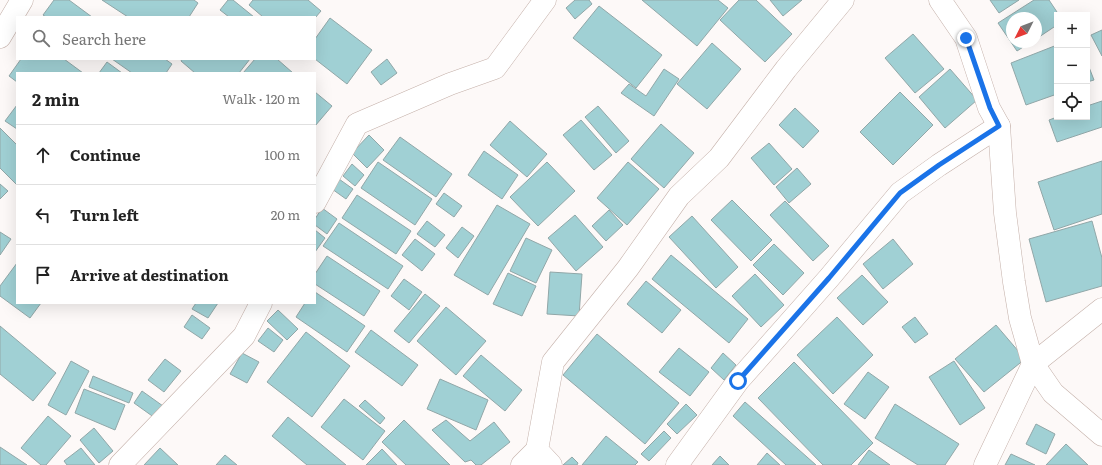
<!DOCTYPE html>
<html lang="en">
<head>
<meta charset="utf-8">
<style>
  :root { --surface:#fff; --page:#f6f6f6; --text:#222; --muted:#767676; --line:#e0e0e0 }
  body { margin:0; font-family:Literata,serif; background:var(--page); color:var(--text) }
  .controls { position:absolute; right:12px; top:12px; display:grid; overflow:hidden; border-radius:0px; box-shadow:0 4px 16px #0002 }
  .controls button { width:36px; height:36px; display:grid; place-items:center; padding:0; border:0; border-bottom:1px solid var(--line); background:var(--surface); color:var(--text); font:20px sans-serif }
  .compass { position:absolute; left:1006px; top:12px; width:36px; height:36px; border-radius:50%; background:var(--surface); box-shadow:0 4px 16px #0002; rotate:228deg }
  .stop { position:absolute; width:12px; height:12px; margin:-9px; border:3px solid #1a73e8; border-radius:50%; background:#fff }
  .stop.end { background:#1a73e8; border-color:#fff; box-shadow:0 1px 4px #0008 }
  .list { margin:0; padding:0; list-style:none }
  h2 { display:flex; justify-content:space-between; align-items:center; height:52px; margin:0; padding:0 16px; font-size:17px }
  h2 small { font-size:13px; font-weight:400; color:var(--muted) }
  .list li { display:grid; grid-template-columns:26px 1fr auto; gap:12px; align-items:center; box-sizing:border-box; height:60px; padding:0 16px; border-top:1px solid var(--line) }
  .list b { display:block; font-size:15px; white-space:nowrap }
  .list em { font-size:13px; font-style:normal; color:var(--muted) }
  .icon { flex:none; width:22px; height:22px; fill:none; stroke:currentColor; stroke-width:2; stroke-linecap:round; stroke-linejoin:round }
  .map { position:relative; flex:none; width:1102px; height:465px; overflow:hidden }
  .search { position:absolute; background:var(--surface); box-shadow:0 4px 16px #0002; left:16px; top:16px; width:300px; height:44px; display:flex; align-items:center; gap:10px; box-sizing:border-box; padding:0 14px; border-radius:0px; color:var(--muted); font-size:15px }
  .panel { position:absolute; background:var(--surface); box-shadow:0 4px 16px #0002; left:16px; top:72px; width:300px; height:232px; border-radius:0px }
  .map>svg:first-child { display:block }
</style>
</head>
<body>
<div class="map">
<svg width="1102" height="465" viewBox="0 0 1102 465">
  <rect width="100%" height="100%" fill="#fdf9f8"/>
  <!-- building -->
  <g fill="#a0d0d4" stroke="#91a7a8">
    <polygon points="54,0 69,0 92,17 46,17 43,15"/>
    <polygon points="102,0 194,0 198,3 189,17 128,17"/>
    <polygon points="228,0 233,0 254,17 229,17 220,10"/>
    <polygon points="253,0 308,0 321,11 315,18 315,17 263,17 249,5"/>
    <polygon points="575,0 589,0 592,4 575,19 566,8"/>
    <polygon points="642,0 718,0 728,8 697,46"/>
    <polygon points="739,0 756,0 792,34 765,62 720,20"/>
    <polygon points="770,0 802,0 783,16"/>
    <polygon points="990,0 1019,0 999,13"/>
    <polygon points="1034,0 1049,0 1059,15 1057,15 1057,25 1036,39 1036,18 1012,18 1012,42 1031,42 1017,51 998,23"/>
    <polygon points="599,6 662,55 636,88 573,38"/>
    <polygon points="330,18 372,50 347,84 315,59 315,39"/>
    <polygon points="1102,30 1102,56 1091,35"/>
    <polygon points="913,34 944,69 915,93 885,58"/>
    <polygon points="712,43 741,69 707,109 677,84"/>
    <polygon points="1057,45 1057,94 1026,105 1011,63"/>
    <polygon points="21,59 64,59 83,73 17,73 17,82 9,76"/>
    <polygon points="112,59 165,59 172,64 166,73 132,73"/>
    <polygon points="182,59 250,59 239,73 195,73 181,61"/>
    <polygon points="255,59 277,59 293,73 243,73"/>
    <polygon points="387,59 397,73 381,85 371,72"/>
    <polygon points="107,62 122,73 99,73"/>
    <polygon points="1087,62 1094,80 1087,82"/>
    <polygon points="664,69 679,79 654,116 621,93 629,84 646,96"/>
    <polygon points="950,69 977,100 945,128 919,97"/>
    <polygon points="315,92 332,106 315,126"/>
    <polygon points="900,92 933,125 893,165 860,132"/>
    <polygon points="1102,101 1102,127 1057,142 1049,120 1057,117 1087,117 1087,106"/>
    <polygon points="17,105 17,129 5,121"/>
    <polygon points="598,106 629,141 616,153 585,117"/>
    <polygon points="795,108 819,131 803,148 779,125"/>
    <polygon points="581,120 612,155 594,170 563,135"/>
    <polygon points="510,121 547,154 527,177 490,145"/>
    <polygon points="661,124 694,153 664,188 631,159"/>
    <polygon points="0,128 17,145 17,185 0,168"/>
    <polygon points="369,135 384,150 367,168 352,153"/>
    <polygon points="400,137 452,174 436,197 383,160"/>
    <polygon points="769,143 792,169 774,185 751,158"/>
    <polygon points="484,151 518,175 502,199 468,175"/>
    <polygon points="1102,161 1102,214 1054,230 1038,182"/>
    <polygon points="378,162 432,199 415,225 361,188"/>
    <polygon points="547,162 575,191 538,226 510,197"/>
    <polygon points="628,162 659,189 627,225 597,198"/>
    <polygon points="352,164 364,175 355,186 343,176"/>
    <polygon points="797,168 811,184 789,203 776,187"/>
    <polygon points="339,179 353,189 346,199 332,189"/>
    <polygon points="0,184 8,191 0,199"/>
    <polygon points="444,193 462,206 454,217 436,204"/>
    <polygon points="357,195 411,231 396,254 342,218"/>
    <polygon points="732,200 772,240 751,261 711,220"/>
    <polygon points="785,201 829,246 813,261 770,215"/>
    <polygon points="497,205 530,224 488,295 454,275"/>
    <polygon points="322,208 337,219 327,234 315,225 315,219"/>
    <polygon points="609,210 623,225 606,241 592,226"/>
    <polygon points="575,215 603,247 576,271 548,238"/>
    <polygon points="692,216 738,267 716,288 669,237"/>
    <polygon points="427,221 445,235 435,247 417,234"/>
    <polygon points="1092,221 1102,258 1102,286 1046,302 1029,239"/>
    <polygon points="339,223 403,266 388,289 323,246"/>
    <polygon points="462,227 474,236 458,258 446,248"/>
    <polygon points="315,230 325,238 315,252"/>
    <polygon points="0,232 11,239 0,255"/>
    <polygon points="526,238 552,250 536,283 510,271"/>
    <polygon points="415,239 435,254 422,271 402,255"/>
    <polygon points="893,239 913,264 883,289 863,264"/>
    <polygon points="774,244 804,273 783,295 753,265"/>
    <polygon points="671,255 748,319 729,343 652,279"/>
    <polygon points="327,256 380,291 364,316 315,284 315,274"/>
    <polygon points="17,263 17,303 41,303 30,318 0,296 0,286"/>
    <polygon points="550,272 582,274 579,316 547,314"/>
    <polygon points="508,273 536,286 522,316 493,304"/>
    <polygon points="755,274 784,305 761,327 732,296"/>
    <polygon points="862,275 888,302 863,325 837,298"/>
    <polygon points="404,279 422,292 409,310 391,296"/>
    <polygon points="646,281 681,310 662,333 627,304"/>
    <polygon points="315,292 365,326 347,352 296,317 305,303 315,303"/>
    <polygon points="425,294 440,306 409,343 394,331"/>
    <polygon points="196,303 218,303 208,318 192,309"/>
    <polygon points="446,307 486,341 456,375 417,341"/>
    <polygon points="278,310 298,329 287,340 267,321"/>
    <polygon points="192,315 210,328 202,339 184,327"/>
    <polygon points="837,317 873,355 833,394 797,355"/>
    <polygon points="915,317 928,334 915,343 902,327"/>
    <polygon points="996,325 1025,359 984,392 955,359"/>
    <polygon points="0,326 56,373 33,401 0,374"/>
    <polygon points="268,328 283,340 274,352 258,341"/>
    <polygon points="371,330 418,365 402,386 355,352"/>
    <polygon points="306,332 350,366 312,417 267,382"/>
    <polygon points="597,334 679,403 645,444 563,375"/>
    <polygon points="679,348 709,372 690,396 659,372"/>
    <polygon points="242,353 259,362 247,383 230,374"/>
    <polygon points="723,353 736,365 724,380 711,368"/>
    <polygon points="481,355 522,390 505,411 463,376"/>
    <polygon points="165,359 181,371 164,392 148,380"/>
    <polygon points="71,361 89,371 66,415 48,405"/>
    <polygon points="954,361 985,408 960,425 929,377"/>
    <polygon points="794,362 873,443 851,465 823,465 758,398"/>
    <polygon points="868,372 889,387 865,419 844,404"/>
    <polygon points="93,376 133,393 129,403 89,387"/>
    <polygon points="440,379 488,400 476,430 427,409"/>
    <polygon points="84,389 125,405 115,430 75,413"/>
    <polygon points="142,391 163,406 155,418 134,403"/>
    <polygon points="344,399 385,431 363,460 321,427"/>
    <polygon points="365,400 385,418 380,424 359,406"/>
    <polygon points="745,402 816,465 786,465 733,416"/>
    <polygon points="686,404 697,415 677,434 667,424"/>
    <polygon points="895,404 959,444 945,465 918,465 875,438"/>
    <polygon points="48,416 71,436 46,465 41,465 21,448"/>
    <polygon points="288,417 346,465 307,465 272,436"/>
    <polygon points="404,420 450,465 406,465 382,442"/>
    <polygon points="446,420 470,441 494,422 510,442 481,465 476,465 471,460 465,462 432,430"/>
    <polygon points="1036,424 1055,434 1046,454 1026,444"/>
    <polygon points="94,428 113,451 99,463 80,440"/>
    <polygon points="664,431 671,438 649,461 641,454"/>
    <polygon points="606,436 638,462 635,465 582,465"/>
    <polygon points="1066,444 1088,465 1046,465"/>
    <polygon points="0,447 27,465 0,465"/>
    <polygon points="81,448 95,465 67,465 64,461"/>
    <polygon points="160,448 178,465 144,465"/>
    <polygon points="382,449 397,465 366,465"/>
    <polygon points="869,450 890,465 858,465"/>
    <polygon points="767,453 780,465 757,465"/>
    <polygon points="1011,454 1035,465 1005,465"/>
    <polygon points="225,455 237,465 216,465"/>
    <polygon points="720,456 729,465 712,465"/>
    <polygon points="572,457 578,463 577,465 563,465"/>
  </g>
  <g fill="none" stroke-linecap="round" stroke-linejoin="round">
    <defs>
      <g id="minor">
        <polyline points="940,0 966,38 989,108 999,126 1005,213 1014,282 1020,318 1033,364 1053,393 1102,435"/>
        <polyline points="0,37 22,0"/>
        <polyline points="315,202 357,124 450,84 495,68 545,0"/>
        <polyline points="120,465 244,336 261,303"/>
        <polyline points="522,465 537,450"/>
        <polyline points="551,465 537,450 553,362 628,268 679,196 719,158 786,69 843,0"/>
        <polyline points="677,465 738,381 829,278 900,193 939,165 999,126"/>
        <polyline points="985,465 1033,364 1102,309"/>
      </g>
    </defs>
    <!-- minor casing -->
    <use href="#minor" stroke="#c4b0a9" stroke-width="23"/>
    <!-- minor -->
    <use href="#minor" stroke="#fff" stroke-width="22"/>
  </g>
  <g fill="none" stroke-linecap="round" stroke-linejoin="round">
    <!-- route -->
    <polyline stroke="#1a73e8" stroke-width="5" points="738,381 829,278 900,193 939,165 999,126 990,108 966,38"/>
  </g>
</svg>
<div class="controls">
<button>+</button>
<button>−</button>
<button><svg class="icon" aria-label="locate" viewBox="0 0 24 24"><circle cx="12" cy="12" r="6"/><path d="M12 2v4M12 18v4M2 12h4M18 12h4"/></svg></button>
</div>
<svg class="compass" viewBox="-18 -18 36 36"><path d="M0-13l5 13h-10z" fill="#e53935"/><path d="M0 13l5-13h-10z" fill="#767676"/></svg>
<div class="stop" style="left:738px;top:381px"></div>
<div class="stop end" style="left:966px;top:38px"></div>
<div class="search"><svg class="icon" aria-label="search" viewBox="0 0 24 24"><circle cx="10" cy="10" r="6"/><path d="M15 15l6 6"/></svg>Search here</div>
<section class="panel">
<h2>2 min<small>Walk · 120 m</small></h2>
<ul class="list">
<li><svg class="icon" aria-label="ahead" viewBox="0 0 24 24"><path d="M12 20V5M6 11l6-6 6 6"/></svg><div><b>Continue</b></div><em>100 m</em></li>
<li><svg class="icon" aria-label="left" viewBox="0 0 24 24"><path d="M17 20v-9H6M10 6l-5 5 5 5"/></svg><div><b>Turn left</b></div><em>20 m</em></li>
<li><svg class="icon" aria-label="arrive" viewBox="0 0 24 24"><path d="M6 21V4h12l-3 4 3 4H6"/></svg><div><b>Arrive at destination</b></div></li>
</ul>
</section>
</div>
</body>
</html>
